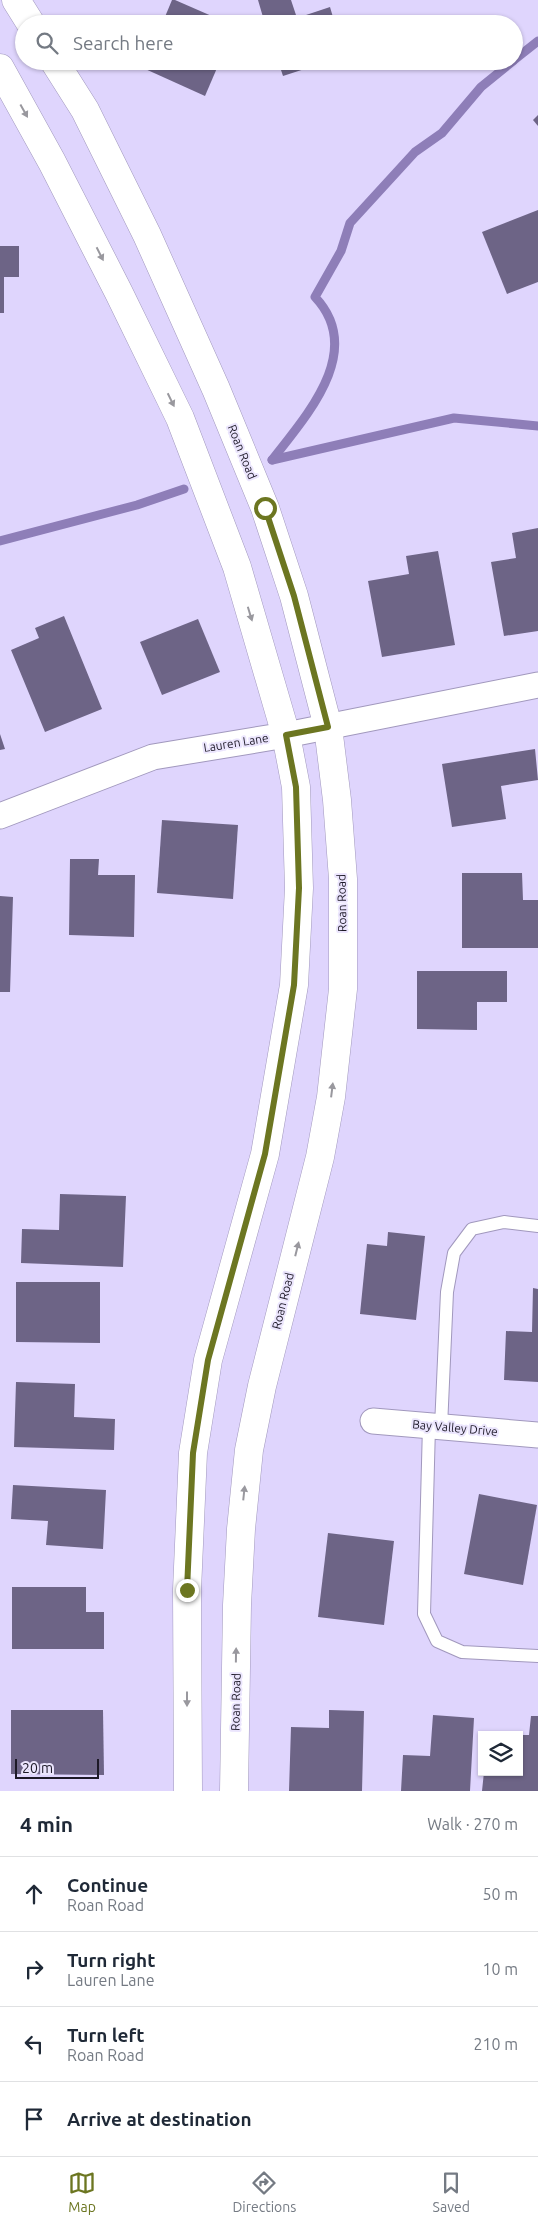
<!DOCTYPE html>
<html lang="en">
<head>
<meta charset="utf-8">
<style>
  :root { --surface:#fff; --page:#f6f6f7; --text:#1f2937; --muted:#747a83; --line:#e0e1e3; --accent:#6c7621 }
  body { margin:0; font-family:Ubuntu,sans-serif; background:var(--page); color:var(--text) }
  .controls { position:absolute; right:15px; bottom:15px; display:grid; overflow:hidden; border-radius:0px; box-shadow:0 1px 4px #0004 }
  .controls button { width:45px; height:45px; display:grid; place-items:center; padding:0; border:0; border-bottom:1px solid var(--line); background:var(--surface); color:var(--text); font:25px sans-serif }
  .scale { position:absolute; left:15px; bottom:12px; width:84px; box-sizing:border-box; padding-left:5px; border:2px solid #1d1927; border-top:0; font-size:14px; line-height:18px; white-space:nowrap; color:#1d1927; -webkit-text-stroke:4px #ebe5fd; paint-order:stroke }
  .stop { position:absolute; width:15px; height:15px; margin:-11px; border:4px solid #6c7621; border-radius:50%; background:#fff }
  .stop.end { background:#6c7621; border-color:#fff; box-shadow:0 1px 5px #0008 }
  .list { margin:0; padding:0; list-style:none }
  h2 { display:flex; justify-content:space-between; align-items:center; height:65px; margin:0; padding:0 20px; font-size:21px }
  h2 small { font-size:16px; font-weight:400; color:var(--muted) }
  .list li { display:grid; grid-template-columns:32px 1fr auto; gap:15px; align-items:center; box-sizing:border-box; height:75px; padding:0 20px; border-top:1px solid var(--line) }
  .list b { display:block; font-size:19px; white-space:nowrap }
  .list p { margin:0; font-size:16px; white-space:nowrap; color:var(--muted) }
  .list em { font-size:16px; font-style:normal; color:var(--muted) }
  .icon { flex:none; width:28px; height:28px; fill:none; stroke:currentColor; stroke-width:2; stroke-linecap:round; stroke-linejoin:round }
  .map { position:relative; flex:none; width:538px; height:1791px; overflow:hidden }
  .search { position:absolute; background:var(--surface); box-shadow:0 1px 4px #0004; left:15px; right:15px; top:15px; height:55px; display:flex; align-items:center; gap:12px; box-sizing:border-box; padding:0 18px; border-radius:28px; color:var(--muted); font-size:19px }
  .sheet { height:365px; background:var(--surface) }
  nav { display:flex; justify-content:space-around; align-items:center; box-sizing:border-box; height:70px; border-top:1px solid var(--line); background:var(--surface); font-size:14px; color:var(--muted) }
  nav a { display:grid; justify-items:center; gap:2px }
  nav .on { color:var(--accent) }
  .map>svg:first-child { display:block }
</style>
</head>
<body>
<div class="map">
<svg width="538" height="1791" viewBox="0 0 538 1791">
  <rect width="100%" height="100%" fill="#dfd5fd"/>
  <g fill="none" stroke-linecap="round" stroke-linejoin="round">
    <!-- stream -->
    <g stroke="#8e7eb8" stroke-width="9">
      <polyline points="514,60 538,41"/>
      <path d="M 272,460 C 306,416 366,351 315,297 L 341,251 L 350,223 L 415,152 L 442,133 L 481,87 L 513,61"/>
      <polyline points="272,460 454,418 538,426"/>
      <polyline points="0,541 137,505 184,489"/>
    </g>
  </g>
  <!-- building -->
  <g fill="#6d6486">
    <polygon points="172,0 175,0 230,24 162,24"/>
    <polygon points="258,0 291,0 297,18 330,7 335,24 265,24"/>
    <polygon points="146,61 220,61 205,96 143,68"/>
    <polygon points="278,61 326,61 326,62 283,76"/>
    <polygon points="538,115 538,126 533,120"/>
    <polygon points="538,210 538,282 507,294 482,232"/>
    <polygon points="0,246 19,246 19,277 4,277 4,313 0,313"/>
    <polygon points="538,528 538,631 504,636 491,562 516,558 512,533"/>
    <polygon points="438,551 455,645 382,657 368,581 409,574 406,556"/>
    <polygon points="64,616 102,709 45,732 11,650 39,638 35,628"/>
    <polygon points="198,619 220,672 162,695 140,642"/>
    <polygon points="0,734 5,749 0,750"/>
    <polygon points="535,749 538,780 501,786 506,819 452,827 442,764"/>
    <polygon points="162,820 238,825 233,899 157,893"/>
    <polygon points="70,859 99,859 98,875 135,875 134,937 69,935"/>
    <polygon points="462,873 522,873 523,900 538,900 538,948 462,948"/>
    <polygon points="0,896 13,897 10,992 0,992"/>
    <polygon points="417,971 507,971 507,1002 477,1002 477,1030 417,1029"/>
    <polygon points="60,1194 126,1196 123,1267 21,1263 22,1229 59,1230"/>
    <polygon points="388,1232 425,1236 416,1320 360,1314 367,1244 387,1246"/>
    <polygon points="16,1282 100,1282 100,1343 16,1342"/>
    <polygon points="533,1288 538,1289 538,1382 504,1380 506,1331 532,1332"/>
    <polygon points="16,1382 75,1384 74,1417 115,1419 114,1450 14,1447"/>
    <polygon points="13,1485 106,1490 103,1549 46,1545 48,1521 11,1519"/>
    <polygon points="479,1494 537,1505 523,1585 464,1574"/>
    <polygon points="328,1533 394,1541 384,1625 318,1617"/>
    <polygon points="12,1587 86,1587 86,1612 104,1612 104,1649 12,1649"/>
    <polygon points="11,1710 103,1710 104,1775 11,1774"/>
    <polygon points="329,1710 364,1711 362,1791 289,1791 291,1727 329,1728"/>
    <polygon points="433,1715 474,1718 470,1791 401,1791 403,1755 430,1756"/>
    <polygon points="531,1716 538,1716 538,1791 482,1791 484,1772 519,1772 519,1735 529,1735"/>
    <polygon points="486,1732 502,1733 502,1735 486,1735"/>
  </g>
  <g fill="none" stroke-linecap="round" stroke-linejoin="round">
    <defs>
      <g id="lane">
        <polyline points="429,1426 424,1614 437,1641 462,1652 538,1656"/>
        <polyline points="441,1427 447,1292 454,1253 472,1229 504,1222 538,1226"/>
      </g>
      <g id="street">
        <polyline points="0,816 153,757 286,735 538,685"/>
        <polyline points="373,1421 538,1435"/>
      </g>
      <g id="secondary">
        <polyline points="16,0 31,24"/>
        <polyline points="54,61 85,110 147,235 216,389 265,508 294,596 328,727 337,800 343,879 343,989 331,1097 320,1157 262,1386 249,1450 241,1529 237,1605 234,1791"/>
        <polyline points="0,68 52,162 119,293 180,418 237,567 286,735 296,787 299,888 294,985 265,1154 208,1360 193,1453 187,1590 188,1791"/>
      </g>
    </defs>
    <!-- lane casing -->
    <use href="#lane" stroke="#a198bd" stroke-width="14"/>
    <!-- street casing -->
    <use href="#street" stroke="#a198bd" stroke-width="27"/>
    <!-- secondary casing -->
    <use href="#secondary" stroke="#a198bd" stroke-width="29"/>
    <!-- lane -->
    <use href="#lane" stroke="#fff" stroke-width="12"/>
    <!-- street -->
    <use href="#street" stroke="#fff" stroke-width="25"/>
    <!-- secondary -->
    <use href="#secondary" stroke="#fff" stroke-width="28"/>
  </g>
  <!-- one-way arrows -->
  <defs><path id="oneway-solid" d="M-6-.8H1V-3.2L6.5 0L1 3.2V.8H-6Z" transform="scale(1.25)"/></defs>
  <g fill="#99989e">
    <use href="#oneway-solid" transform="translate(24 111) rotate(61)"/>
    <use href="#oneway-solid" transform="translate(100 254) rotate(63)"/>
    <use href="#oneway-solid" transform="translate(171 400) rotate(64)"/>
    <use href="#oneway-solid" transform="translate(250 614) rotate(73)"/>
    <use href="#oneway-solid" transform="translate(332 1090) rotate(-83)"/>
    <use href="#oneway-solid" transform="translate(297 1249) rotate(-76)"/>
    <use href="#oneway-solid" transform="translate(244 1493) rotate(-84)"/>
    <use href="#oneway-solid" transform="translate(236 1655) rotate(-89)"/>
    <use href="#oneway-solid" transform="translate(187 1699) rotate(90)"/>
  </g>
  <g fill="none" stroke-linecap="round" stroke-linejoin="round">
    <!-- route -->
    <polyline stroke="#6c7621" stroke-width="6" points="187,1590 193,1453 208,1360 265,1154 294,985 299,888 296,787 286,735 328,727 294,596 265,508"/>
  </g>
  <g text-anchor="middle" stroke-width="4" stroke-linejoin="round" paint-order="stroke">
    <!-- street labels -->
    <g font-size="12" fill="#1d1927" stroke="#ebe5fd">
      <text transform="translate(242 452) rotate(68)" y="4">Roan Road</text>
      <text transform="translate(236 743) rotate(-9)" y="4">Lauren Lane</text>
      <text transform="translate(342 903) rotate(-91)" y="4">Roan Road</text>
      <text transform="translate(283 1301) rotate(-76)" y="4">Roan Road</text>
      <text transform="translate(455 1428) rotate(5)" y="4">Bay Valley Drive</text>
      <text transform="translate(236 1702) rotate(-89)" y="4">Roan Road</text>
    </g>
  </g>
</svg>
<div class="controls">
<button><svg class="icon" aria-label="layers" viewBox="0 0 24 24"><path d="M12 4l9 5-9 5-9-5zM3 14l9 5 9-5"/></svg></button>
</div>
<div class="scale">20 m</div>
<div class="stop" style="left:265px;top:508px"></div>
<div class="stop end" style="left:187px;top:1590px"></div>
<div class="search"><svg class="icon" aria-label="search" viewBox="0 0 24 24"><circle cx="10" cy="10" r="6"/><path d="M15 15l6 6"/></svg>Search here</div>
</div>
<section class="sheet">
<h2>4 min<small>Walk · 270 m</small></h2>
<ul class="list">
<li><svg class="icon" aria-label="ahead" viewBox="0 0 24 24"><path d="M12 20V5M6 11l6-6 6 6"/></svg><div><b>Continue</b><p>Roan Road</p></div><em>50 m</em></li>
<li><svg class="icon" aria-label="right" viewBox="0 0 24 24"><path d="M7 20v-9h11M14 6l5 5-5 5"/></svg><div><b>Turn right</b><p>Lauren Lane</p></div><em>10 m</em></li>
<li><svg class="icon" aria-label="left" viewBox="0 0 24 24"><path d="M17 20v-9H6M10 6l-5 5 5 5"/></svg><div><b>Turn left</b><p>Roan Road</p></div><em>210 m</em></li>
<li><svg class="icon" aria-label="arrive" viewBox="0 0 24 24"><path d="M6 21V4h12l-3 4 3 4H6"/></svg><div><b>Arrive at destination</b></div></li>
</ul>
</section>
<nav>
<a class="on"><svg class="icon" aria-label="map" viewBox="0 0 24 24"><path d="M3 6l6-2 6 2 6-2v14l-6 2-6-2-6 2zM9 4v14M15 6v14"/></svg>Map</a>
<a><svg class="icon" aria-label="directions" viewBox="0 0 24 24"><path d="M12 3l9 9-9 9-9-9zM9 14v-3h6M13 9l2 2-2 2"/></svg>Directions</a>
<a><svg class="icon" aria-label="saved" viewBox="0 0 24 24"><path d="M7 4h10v16l-5-4-5 4z"/></svg>Saved</a>
</nav>
</body>
</html>
